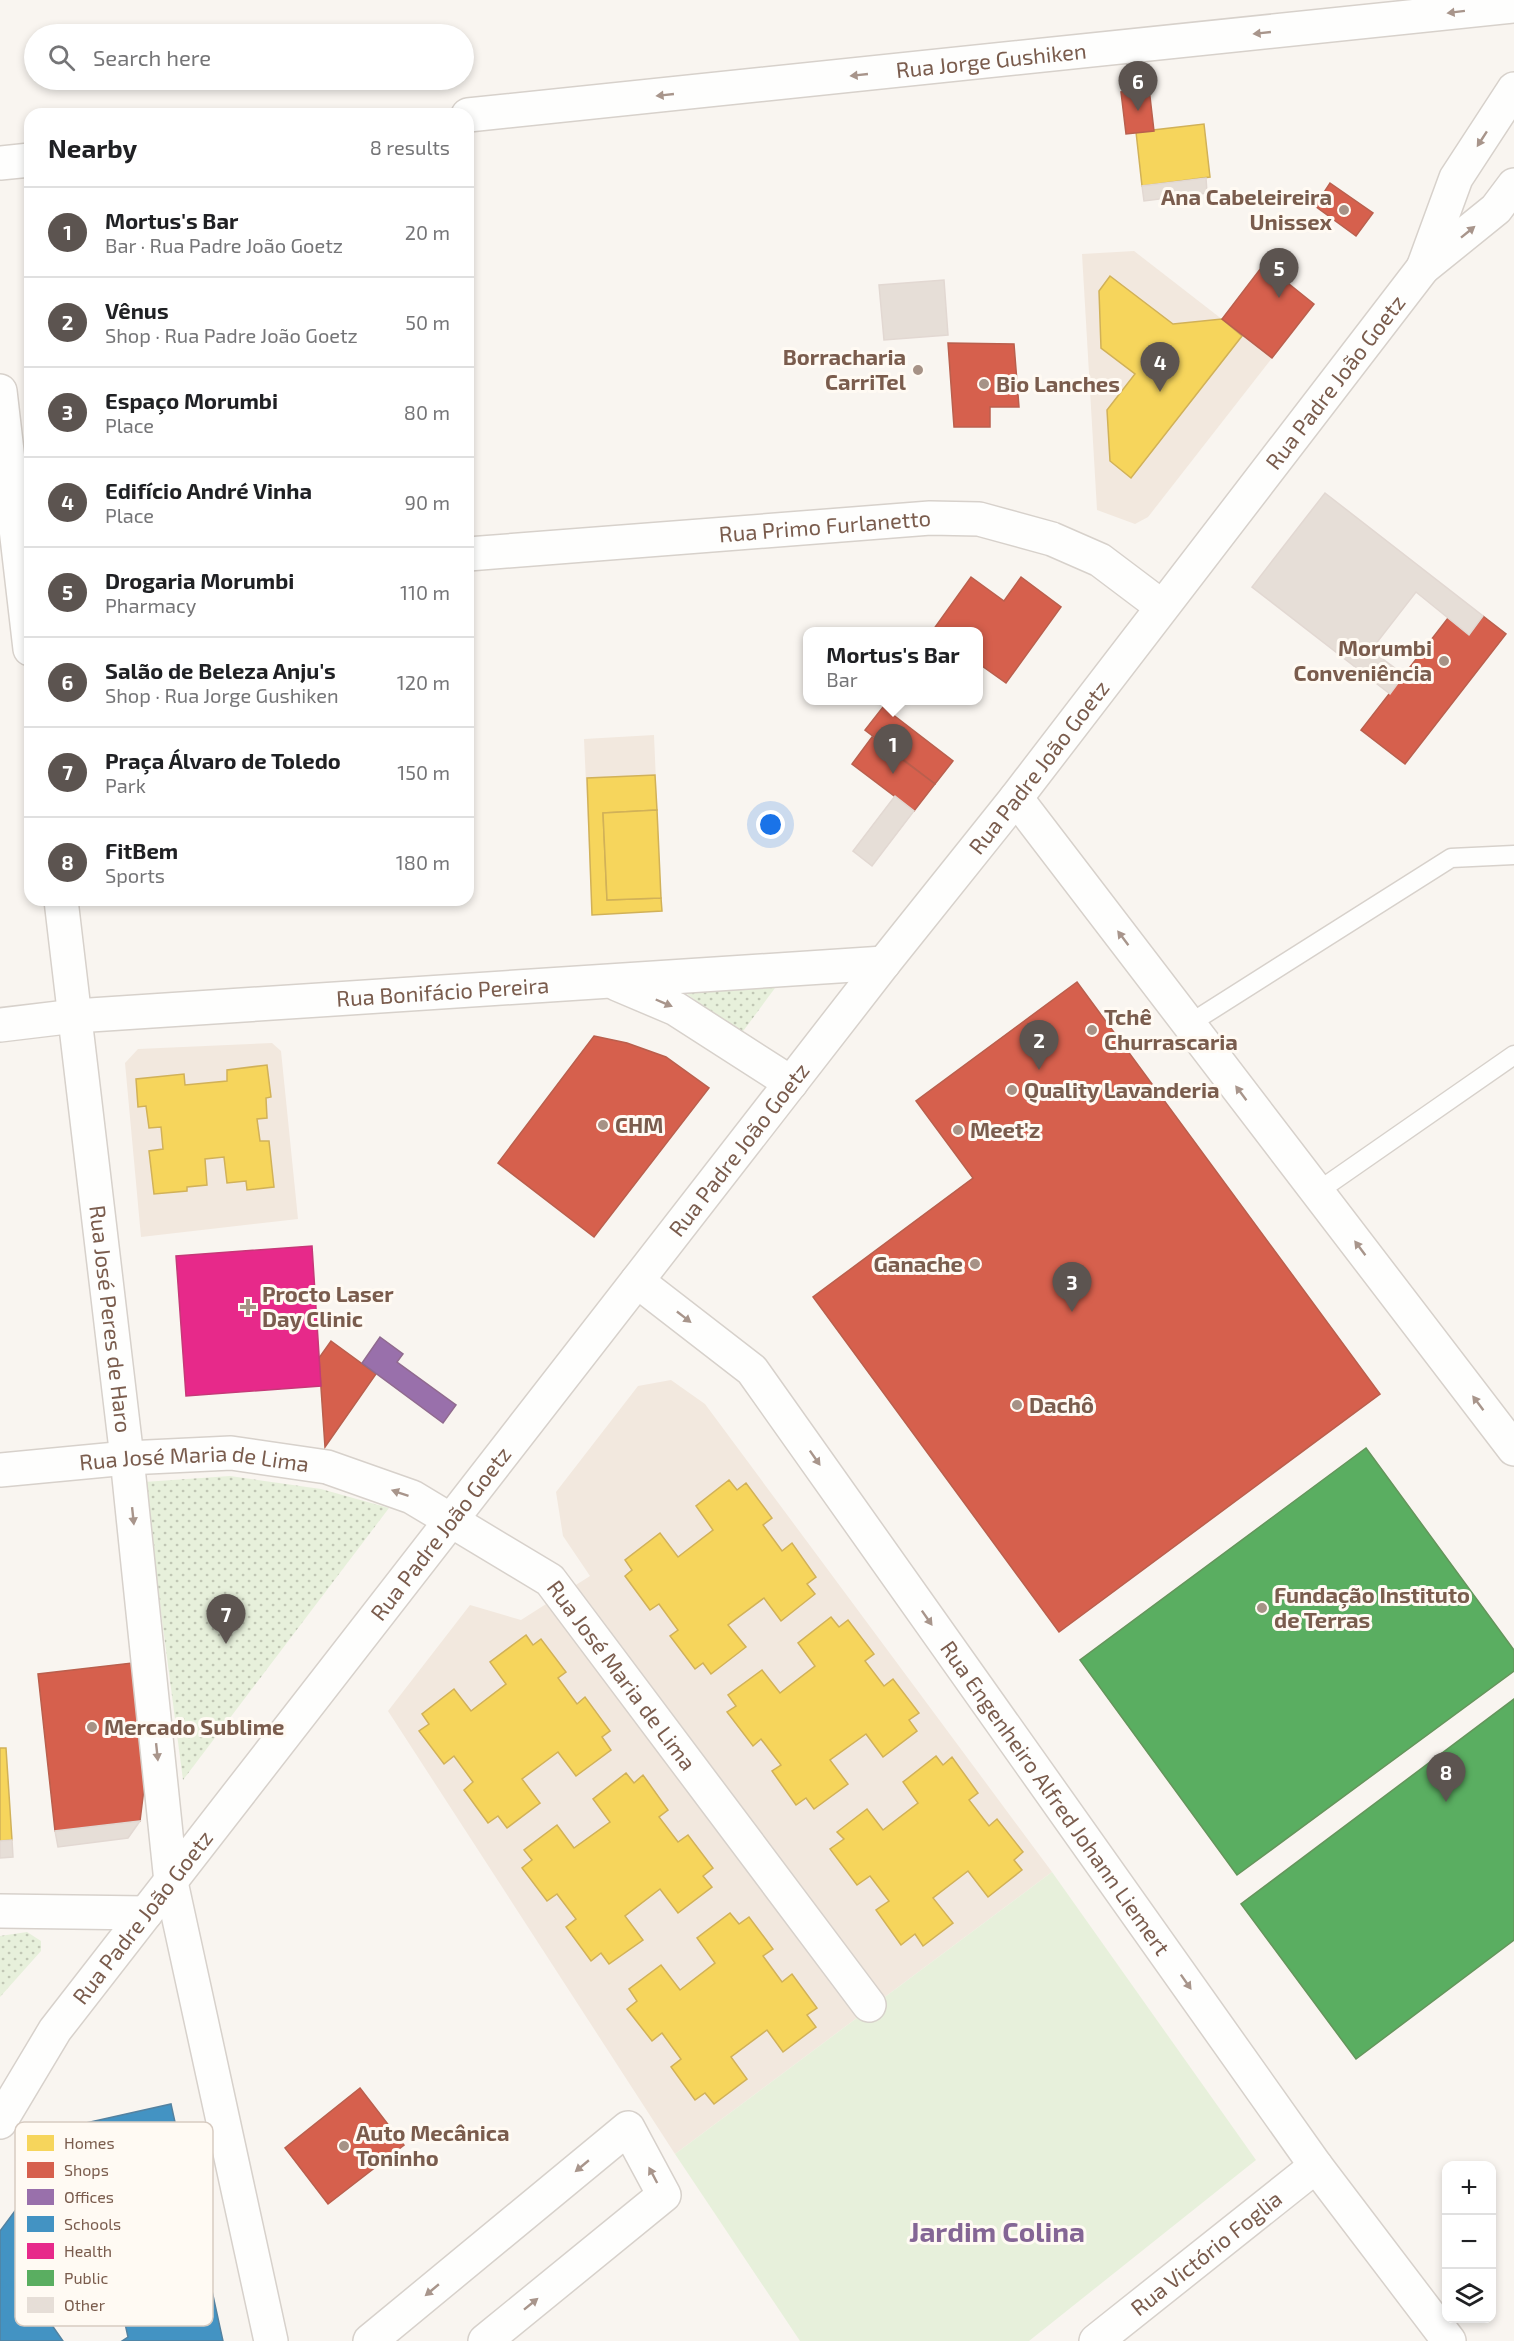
<!DOCTYPE html>
<html lang="en">
<head>
<meta charset="utf-8">
<style>
  :root { --surface:#fff; --page:#f2f2f2; --text:#202124; --muted:#757577; --line:#e0e0e0; --accent:#5c5450 }
  body { margin:0; font-family:"Exo 2",sans-serif; background:var(--page); color:var(--text) }
  .controls { position:absolute; right:18px; bottom:18px; display:grid; overflow:hidden; border-radius:12px; box-shadow:0 3px 9px #0003 }
  .controls button { width:54px; height:54px; display:grid; place-items:center; padding:0; border:0; border-bottom:2px solid var(--line); background:var(--surface); color:var(--text); font:30px sans-serif }
  .you { position:absolute; left:771px; top:825px; width:21px; height:21px; margin:-15px; border:4px solid #fff; border-radius:50%; background:#1a73e8; box-shadow:0 0 0 9px #1a73e833 }
  .badge { display:grid; place-items:center; width:39px; height:39px; border-radius:50%; background:var(--accent); color:#fff; font-size:20px; font-weight:700 }
  .pin { position:absolute; translate:-50% -50px; filter:drop-shadow(0 2px 3px #0008) }
  .pin::after { content:''; position:absolute; top:32px; width:21px; height:18px; background:inherit; clip-path:polygon(0 0,100% 0,50% 100%) }
  .popup { position:absolute; left:803px; top:627px; width:180px; height:78px; box-sizing:border-box; display:grid; place-content:center; border-radius:12px; background:var(--surface); filter:drop-shadow(0 2px 4px #0005); font-size:20px; white-space:nowrap; color:var(--muted) }
  .popup b { font-size:22px; color:var(--text) }
  .popup::after { content:''; position:absolute; left:50%; top:100%; margin-left:-12px; border:12px solid transparent; border-top-color:var(--surface) }
  .list { margin:0; padding:0; list-style:none }
  h2 { display:flex; justify-content:space-between; align-items:center; height:78px; margin:0; padding:0 24px; font-size:26px }
  h2 small { font-size:20px; font-weight:400; color:var(--muted) }
  .list li { display:grid; grid-template-columns:39px 1fr auto; gap:18px; align-items:center; box-sizing:border-box; height:90px; padding:0 24px; border-top:2px solid var(--line) }
  .list b { display:block; font-size:22px; white-space:nowrap }
  .list p { margin:0; font-size:20px; white-space:nowrap; color:var(--muted) }
  .list em { font-size:20px; font-style:normal; color:var(--muted) }
  .icon { flex:none; width:33px; height:33px; fill:none; stroke:currentColor; stroke-width:2; stroke-linecap:round; stroke-linejoin:round }
  .map { position:relative; flex:none; width:1514px; height:2341px; overflow:hidden }
  .search { position:absolute; background:var(--surface); box-shadow:0 3px 9px #0003; left:24px; top:24px; width:450px; height:66px; display:flex; align-items:center; gap:15px; box-sizing:border-box; padding:0 21px; border-radius:33px; color:var(--muted); font-size:22px }
  .panel { position:absolute; background:var(--surface); box-shadow:0 3px 9px #0003; left:24px; top:108px; width:450px; height:798px; border-radius:18px }
  .map>svg:first-child { display:block }
</style>
</head>
<body>
<div class="map">
<svg width="1514" height="2341" viewBox="0 0 1514 2341">
  <defs>
    <pattern id="park-dots" width="8" height="8" patternUnits="userSpaceOnUse" patternTransform="scale(1.5)"><rect width="8" height="8" fill="#e7f0db"/><path d="M2 2h.1M6 6h.1" fill="none" stroke="#c0c6b4" stroke-width="1.8" stroke-linecap="round"/></pattern>
  </defs>
  <rect width="100%" height="100%" fill="#f9f5f0"/>
  <!-- residential -->
  <g fill="#f2e8de">
    <polygon points="1134,251 1272,358 1148,517 1135,524 1097,510 1082,254"/>
    <polygon points="654,735 661,898 592,915 584,739"/>
    <polygon points="272,1043 281,1051 298,1219 141,1237 125,1063 138,1049"/>
    <polygon points="671,1380 705,1404 1052,1872 675,2154 388,1711 470,1605 521,1620 590,1576 563,1536 556,1492 638,1386"/>
  </g>
  <!-- grass -->
  <polygon fill="#e7f0db" points="1052,1872 1256,2160 1029,2341 800,2341 675,2154"/>
  <!-- park -->
  <g fill="url(#park-dots)">
    <polygon points="778,984 741,1034 683,991"/>
    <polygon points="230,1476 321,1489 389,1508 183,1780 144,1482"/>
    <polygon points="27,1932 41,1941 41,1951 0,1997 0,1936"/>
  </g>
  <!-- homes -->
  <g fill="#f6d55c" stroke="#d1b158" stroke-width="1.5">
    <polygon points="1204,124 1210,177 1142,186 1136,132"/>
    <polygon points="1110,276 1173,324 1222,319 1242,336 1131,478 1110,461 1107,410 1135,374 1101,348 1099,291"/>
    <polygon points="655,775 657,810 603,813 607,900 661,898 662,911 592,915 587,778"/>
    <polygon points="657,810 661,898 607,900 603,813"/>
    <polygon points="267,1065 271,1097 266,1098 267,1118 257,1119 260,1141 269,1141 274,1187 247,1190 246,1181 227,1183 224,1157 205,1159 207,1185 187,1187 187,1191 154,1194 149,1151 163,1149 161,1127 149,1128 146,1106 138,1107 136,1079 184,1074 185,1085 227,1081 227,1070"/>
    <polygon points="729,1480 737,1490 746,1483 772,1518 763,1525 782,1551 792,1543 816,1577 807,1584 815,1594 781,1621 764,1598 728,1625 746,1647 711,1674 703,1663 695,1669 670,1636 678,1630 659,1604 650,1610 625,1576 632,1570 625,1560 660,1533 678,1557 713,1530 696,1506"/>
    <polygon points="831,1617 839,1627 848,1620 874,1654 865,1661 884,1686 893,1679 919,1713 909,1720 917,1731 883,1757 866,1734 830,1760 848,1784 814,1809 806,1798 796,1805 772,1771 781,1765 761,1739 753,1746 727,1712 736,1706 728,1695 762,1670 780,1693 815,1666 798,1643"/>
    <polygon points="526,1635 533,1645 541,1639 566,1672 558,1678 577,1704 585,1697 610,1731 602,1737 611,1750 576,1776 558,1752 522,1779 540,1803 507,1828 498,1816 488,1823 464,1790 473,1782 454,1756 444,1764 419,1731 429,1724 422,1714 454,1689 471,1711 506,1684 490,1662"/>
    <polygon points="0,1748 6,1748 12,1840 0,1841"/>
    <polygon points="936,1756 943,1765 952,1757 978,1793 969,1800 989,1826 997,1819 1023,1852 1014,1860 1022,1870 988,1897 968,1871 933,1898 953,1923 923,1946 915,1934 901,1945 876,1910 889,1901 870,1876 857,1885 830,1849 844,1839 837,1832 867,1809 883,1830 918,1803 903,1782"/>
    <polygon points="626,1773 634,1783 643,1775 668,1810 659,1817 678,1842 688,1835 713,1868 703,1876 712,1887 678,1913 660,1889 625,1916 643,1940 609,1964 601,1953 591,1961 566,1927 576,1919 557,1894 547,1901 522,1868 532,1860 524,1850 557,1825 574,1848 610,1822 593,1799"/>
    <polygon points="730,1913 739,1924 749,1917 773,1949 763,1956 782,1982 792,1974 817,2008 807,2015 816,2027 783,2052 767,2030 731,2057 747,2079 714,2104 705,2093 695,2100 671,2067 681,2059 662,2033 652,2041 627,2009 637,2001 629,1989 661,1965 680,1990 715,1963 697,1938"/>
  </g>
  <!-- shops -->
  <g fill="#d6604d" stroke="#ba5f4d" stroke-width="1.5">
    <polygon points="1149,88 1154,131 1126,134 1121,92"/>
    <polygon points="1330,183 1373,213 1356,236 1315,206"/>
    <polygon points="1264,264 1314,304 1272,358 1222,319"/>
    <polygon points="948,343 1014,344 1019,407 990,407 990,427 954,427"/>
    <polygon points="971,577 1004,601 1021,577 1061,607 1006,683 978,663 978,632 933,630"/>
    <polygon points="1483,616 1506,634 1405,764 1361,730 1448,618 1469,635"/>
    <polygon points="883,707 953,761 935,784 865,730"/>
    <polygon points="872,737 935,784 914,811 852,764"/>
    <polygon points="1077,982 1380,1394 1059,1632 813,1297 973,1178 916,1101"/>
    <polygon points="594,1036 627,1043 666,1057 709,1088 594,1237 498,1163"/>
    <polygon points="331,1341 376,1374 325,1447 319,1358"/>
    <polygon points="132,1663 145,1780 140,1821 55,1831 38,1674"/>
    <polygon points="360,2088 404,2145 328,2204 285,2148"/>
  </g>
  <!-- offices -->
  <polygon fill="#9970ab" stroke="#906a8f" stroke-width="1.5" points="380,1337 403,1354 397,1362 456,1405 443,1423 362,1363"/>
  <!-- schools -->
  <g fill="#4393c3" stroke="#5482a0" stroke-width="1.5">
    <polygon points="171,2104 223,2341 122,2341 128,2337 81,2124"/>
    <polygon points="38,2180 79,2210 24,2285 63,2341 0,2341 0,2231"/>
  </g>
  <!-- health -->
  <polygon fill="#e7298a" stroke="#c63878" stroke-width="1.5" points="312,1246 321,1386 186,1396 176,1256"/>
  <!-- public -->
  <g fill="#5aae61" stroke="#64955b" stroke-width="1.5">
    <polygon points="1366,1448 1514,1650 1514,1671 1237,1875 1080,1660"/>
    <polygon points="1514,1699 1514,1940 1356,2059 1241,1904"/>
  </g>
  <!-- building -->
  <g fill="#e6ded7" stroke="#e2d8d2" stroke-width="1.5">
    <polygon points="1206,178 1207,193 1144,201 1142,186"/>
    <polygon points="944,280 948,335 884,340 879,285"/>
    <polygon points="1325,493 1483,616 1469,635 1416,592 1371,650 1404,675 1390,694 1252,587"/>
    <polygon points="895,796 914,811 872,866 853,851"/>
    <polygon points="140,1821 128,1838 58,1847 55,1831"/>
    <polygon points="12,1840 13,1857 0,1858 0,1841"/>
  </g>
  <g fill="none" stroke-linecap="round" stroke-linejoin="round">
    <defs>
      <g id="service">
        <polyline points="1189,1024 1451,858 1514,855"/>
        <polyline points="1317,1192 1514,1055"/>
      </g>
      <g id="minor">
        <path id="s1" d="M 468,115 L 1514,6"/>
        <polyline points="0,163 30,160"/>
        <polyline points="0,391 30,649"/>
        <path id="s2" d="M 468,554 L 930,518 L 979,519 L 1052,539 L 1100,560 L 1161,606"/>
        <polyline points="1016,798 1514,1449"/>
        <path id="s3" d="M 61,900 L 127,1458 L 171,1882 L 271,2341"/>
        <polyline points="617,984 676,1009 791,1083"/>
        <path id="s4" d="M 0,1025 L 75,1016 L 884,963"/>
        <path id="s5" d="M 637,1281 L 752,1370 L 1316,2166 L 1449,2341"/>
        <path id="s6" d="M 0,1470 L 127,1458 L 231,1453 L 327,1467 L 412,1497 L 550,1580 L 869,2005"/>
        <polyline points="0,1911 146,1913"/>
        <polyline points="370,2341 628,2128 664,2195 485,2341"/>
        <path id="s7" d="M 1096,2341 L 1316,2166"/>
      </g>
      <g id="tertiary">
        <polyline points="1423,268 1456,178 1514,89"/>
        <path id="s8" d="M 0,2122 L 55,2030 L 884,963 L 1016,798 L 1423,268 L 1496,209 L 1514,185"/>
      </g>
    </defs>
    <!-- service casing -->
    <use href="#service" stroke="#d7d1cb" stroke-width="21"/>
    <!-- minor casing -->
    <use href="#minor" stroke="#d7d1cb" stroke-width="36"/>
    <!-- tertiary casing -->
    <use href="#tertiary" stroke="#d7d1cb" stroke-width="36"/>
    <!-- service -->
    <use href="#service" stroke="#fefefd" stroke-width="18"/>
    <!-- minor -->
    <use href="#minor" stroke="#fefefd" stroke-width="33"/>
    <!-- tertiary -->
    <use href="#tertiary" stroke="#fefefd" stroke-width="33"/>
  </g>
  <!-- one-way arrows -->
  <defs><path id="oneway-solid" d="M-6-.8H1V-3.2L6.5 0L1 3.2V.8H-6Z" transform="scale(1.5)"/></defs>
  <g fill="#a8958b">
    <use href="#oneway-solid" transform="translate(1456 12) rotate(173)"/>
    <use href="#oneway-solid" transform="translate(1262 33) rotate(174)"/>
    <use href="#oneway-solid" transform="translate(859 75) rotate(174)"/>
    <use href="#oneway-solid" transform="translate(665 95) rotate(174)"/>
    <use href="#oneway-solid" transform="translate(1482 139) rotate(123)"/>
    <use href="#oneway-solid" transform="translate(1468 232) rotate(-39)"/>
    <use href="#oneway-solid" transform="translate(1123 938) rotate(-127)"/>
    <use href="#oneway-solid" transform="translate(664 1003) rotate(23)"/>
    <use href="#oneway-solid" transform="translate(1241 1093) rotate(-127)"/>
    <use href="#oneway-solid" transform="translate(1360 1248) rotate(-127)"/>
    <use href="#oneway-solid" transform="translate(684 1317) rotate(38)"/>
    <use href="#oneway-solid" transform="translate(1478 1403) rotate(-127)"/>
    <use href="#oneway-solid" transform="translate(815 1458) rotate(55)"/>
    <use href="#oneway-solid" transform="translate(400 1493) rotate(-161)"/>
    <use href="#oneway-solid" transform="translate(133 1516) rotate(84)"/>
    <use href="#oneway-solid" transform="translate(927 1618) rotate(55)"/>
    <use href="#oneway-solid" transform="translate(157 1752) rotate(84)"/>
    <use href="#oneway-solid" transform="translate(1186 1982) rotate(55)"/>
    <use href="#oneway-solid" transform="translate(582 2166) rotate(140)"/>
    <use href="#oneway-solid" transform="translate(653 2175) rotate(-118)"/>
    <use href="#oneway-solid" transform="translate(432 2290) rotate(140)"/>
    <use href="#oneway-solid" transform="translate(531 2304) rotate(-39)"/>
  </g>
  <!-- markers -->
  <g fill="#a69286" stroke="#fffaf3" stroke-width="2">
    <circle cx="1344" cy="210" r="6"/>
    <circle cx="918" cy="370" r="6"/>
    <circle cx="984" cy="384" r="6"/>
    <circle cx="1444" cy="661" r="6"/>
    <circle cx="1092" cy="1030" r="6"/>
    <circle cx="1012" cy="1090" r="6"/>
    <circle cx="603" cy="1125" r="6"/>
    <circle cx="958" cy="1130" r="6"/>
    <circle cx="975" cy="1264" r="6"/>
    <path d="M245 1298h6v6h6v6h-6v6h-6v-6h-6v-6h6z"/>
    <circle cx="1017" cy="1405" r="6"/>
    <circle cx="1262" cy="1608" r="6"/>
    <circle cx="92" cy="1727" r="6"/>
    <circle cx="344" cy="2146" r="6"/>
  </g>
  <g text-anchor="middle" stroke-width="6" stroke-linejoin="round" paint-order="stroke">
    <!-- street labels -->
    <g font-size="22" fill="#7a5c4d" stroke="#fffaf3">
      <text dy="8" stroke="none"><textPath href="#s1" startOffset="526">Rua Jorge Gushiken</textPath></text>
      <text dy="8" stroke="none"><textPath href="#s8" startOffset="2194">Rua Padre João Goetz</textPath></text>
      <text dy="8" stroke="none"><textPath href="#s2" startOffset="358">Rua Primo Furlanetto</textPath></text>
      <text dy="8" stroke="none"><textPath href="#s8" startOffset="1708">Rua Padre João Goetz</textPath></text>
      <text dy="8" stroke="none"><textPath href="#s4" startOffset="444">Rua Bonifácio Pereira</textPath></text>
      <text dy="8" stroke="none"><textPath href="#s8" startOffset="1222">Rua Padre João Goetz</textPath></text>
      <text dy="8" stroke="none"><textPath href="#s3" startOffset="422">Rua José Peres de Haro</textPath></text>
      <text dy="8" stroke="none"><textPath href="#s6" startOffset="195">Rua José Maria de Lima</textPath></text>
      <text dy="8" stroke="none"><textPath href="#s8" startOffset="736">Rua Padre João Goetz</textPath></text>
      <text dy="8" stroke="none"><textPath href="#s6" startOffset="699">Rua José Maria de Lima</textPath></text>
      <text dy="8" stroke="none"><textPath href="#s5" startOffset="670">Rua Engenheiro Alfred Johann Liemert</textPath></text>
      <text dy="8" stroke="none"><textPath href="#s8" startOffset="250">Rua Padre João Goetz</textPath></text>
      <text dy="8" stroke="none"><textPath href="#s7" startOffset="141">Rua Victório Foglia</textPath></text>
    </g>
    <!-- poi labels -->
    <g font-size="22" font-weight="bold" fill="#7a5c4d" stroke="#fffaf3" text-anchor="start">
      <text x="1332" y="205" text-anchor="end">Ana Cabeleireira<tspan x="1332" dy="25">Unissex</tspan></text>
      <text x="906" y="365" text-anchor="end">Borracharia<tspan x="906" dy="25">CarriTel</tspan></text>
      <text x="996" y="392">Bio Lanches</text>
      <text x="1432" y="656" text-anchor="end">Morumbi<tspan x="1432" dy="25">Conveniência</tspan></text>
      <text x="1104" y="1025">Tchê<tspan x="1104" dy="25">Churrascaria</tspan></text>
      <text x="1024" y="1098">Quality Lavanderia</text>
      <text x="615" y="1133">CHM</text>
      <text x="970" y="1138">Meet'z</text>
      <text x="963" y="1272" text-anchor="end">Ganache</text>
      <text x="262" y="1302">Procto Laser<tspan x="262" dy="25">Day Clinic</tspan></text>
      <text x="1029" y="1413">Dachô</text>
      <text x="1274" y="1603">Fundação Instituto<tspan x="1274" dy="25">de Terras</tspan></text>
      <text x="104" y="1735">Mercado Sublime</text>
      <text x="356" y="2141">Auto Mecânica<tspan x="356" dy="25">Toninho</tspan></text>
    </g>
    <!-- district labels -->
    <g font-size="28" font-weight="bold" fill="#846695" stroke="#fffaf3">
      <text x="997" y="2242">Jardim Colina</text>
    </g>
  </g>
  <!-- legend -->
  <rect x="15" y="2122" width="198" height="204" rx="9" fill="#fffaf3" stroke="#d7cbc1" stroke-width="1.5"/>
  <rect x="27" y="2135" width="27" height="16" fill="#f6d55c"/>
  <rect x="27" y="2162" width="27" height="16" fill="#d6604d"/>
  <rect x="27" y="2189" width="27" height="16" fill="#9970ab"/>
  <rect x="27" y="2216" width="27" height="16" fill="#4393c3"/>
  <rect x="27" y="2243" width="27" height="16" fill="#e7298a"/>
  <rect x="27" y="2270" width="27" height="16" fill="#5aae61"/>
  <rect x="27" y="2297" width="27" height="16" fill="#e6ded7"/>
  <g font-size="16" fill="#7a5c4d">
    <text x="64" y="2149">Homes</text>
    <text x="64" y="2176">Shops</text>
    <text x="64" y="2203">Offices</text>
    <text x="64" y="2230">Schools</text>
    <text x="64" y="2257">Health</text>
    <text x="64" y="2284">Public</text>
    <text x="64" y="2311">Other</text>
  </g>
</svg>
<div class="controls">
<button>+</button>
<button>−</button>
<button><svg class="icon" aria-label="layers" viewBox="0 0 24 24"><path d="M12 4l9 5-9 5-9-5zM3 14l9 5 9-5"/></svg></button>
</div>
<div class="you"></div>
<div class="pin badge" style="left:893px;top:774px">1</div>
<div class="popup"><b>Mortus's Bar</b>Bar</div>
<div class="pin badge" style="left:1039px;top:1070px">2</div>
<div class="pin badge" style="left:1072px;top:1312px">3</div>
<div class="pin badge" style="left:1160px;top:392px">4</div>
<div class="pin badge" style="left:1279px;top:298px">5</div>
<div class="pin badge" style="left:1138px;top:111px">6</div>
<div class="pin badge" style="left:226px;top:1644px">7</div>
<div class="pin badge" style="left:1446px;top:1802px">8</div>
<div class="search"><svg class="icon" aria-label="search" viewBox="0 0 24 24"><circle cx="10" cy="10" r="6"/><path d="M15 15l6 6"/></svg>Search here</div>
<section class="panel">
<h2>Nearby<small>8 results</small></h2>
<ul class="list">
<li><span class="badge">1</span><div><b>Mortus's Bar</b><p>Bar · Rua Padre João Goetz</p></div><em>20 m</em></li>
<li><span class="badge">2</span><div><b>Vênus</b><p>Shop · Rua Padre João Goetz</p></div><em>50 m</em></li>
<li><span class="badge">3</span><div><b>Espaço Morumbi</b><p>Place</p></div><em>80 m</em></li>
<li><span class="badge">4</span><div><b>Edifício André Vinha</b><p>Place</p></div><em>90 m</em></li>
<li><span class="badge">5</span><div><b>Drogaria Morumbi</b><p>Pharmacy</p></div><em>110 m</em></li>
<li><span class="badge">6</span><div><b>Salão de Beleza Anju's</b><p>Shop · Rua Jorge Gushiken</p></div><em>120 m</em></li>
<li><span class="badge">7</span><div><b>Praça Álvaro de Toledo</b><p>Park</p></div><em>150 m</em></li>
<li><span class="badge">8</span><div><b>FitBem</b><p>Sports</p></div><em>180 m</em></li>
</ul>
</section>
</div>
</body>
</html>
